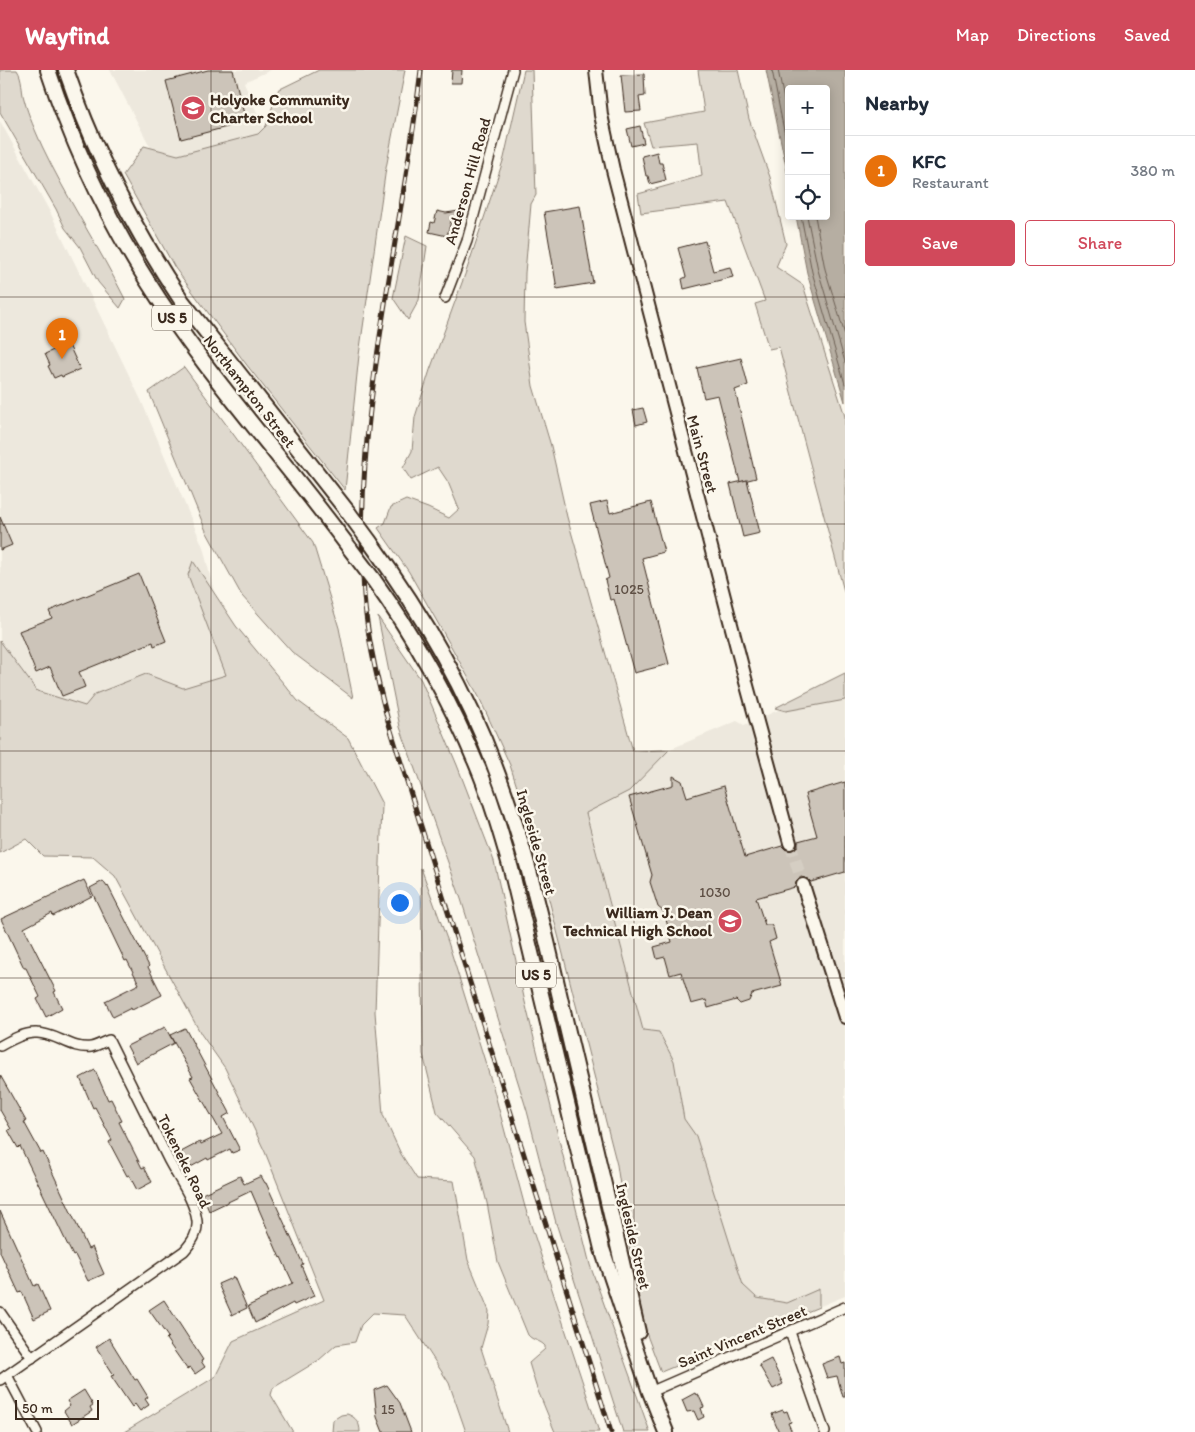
<!DOCTYPE html>
<html lang="en">
<head>
<meta charset="utf-8">
<style>
  :root { --surface:#fff; --page:#f2f2f3; --text:#1f2937; --muted:#747a83; --line:#e0e1e3; --accent:#d1495b }
  body { margin:0; font-family:Itim,sans-serif; background:var(--page); color:var(--text) }
  .controls { position:absolute; right:15px; top:15px; display:grid; overflow:hidden; border-radius:5px; box-shadow:0 2px 12px #0003 }
  .controls button { width:45px; height:45px; display:grid; place-items:center; padding:0; border:0; border-bottom:1px solid var(--line); background:var(--surface); color:var(--text); font:25px sans-serif }
  .scale { position:absolute; left:15px; bottom:12px; width:84px; box-sizing:border-box; padding-left:5px; border:2px solid #3b2a1e; border-top:0; font-size:14px; line-height:18px; white-space:nowrap; color:#3b2a1e; -webkit-text-stroke:4px #fbf7ec; paint-order:stroke }
  .you { position:absolute; left:399px; top:832px; width:18px; height:18px; margin:-12px; border:4px solid #fff; border-radius:50%; background:#1a73e8; box-shadow:0 0 0 8px #1a73e833 }
  .badge { display:grid; place-items:center; width:32px; height:32px; border-radius:50%; background:var(--accent); color:#fff; font-size:16px; font-weight:700 }
  .pin { position:absolute; translate:-50% -41px; filter:drop-shadow(0 1px 2px #0008) }
  .pin::after { content:''; position:absolute; top:26px; width:18px; height:15px; background:inherit; clip-path:polygon(0 0,100% 0,50% 100%) }
  .list { margin:0; padding:0; list-style:none }
  h2 { display:flex; justify-content:space-between; align-items:center; height:65px; margin:0; padding:0 20px; font-size:21px }
  h2 small { font-size:16px; font-weight:400; color:var(--muted) }
  .list li { display:grid; grid-template-columns:32px 1fr auto; gap:15px; align-items:center; box-sizing:border-box; height:70px; padding:0 20px; border-top:1px solid var(--line) }
  .list b { display:block; font-size:19px; white-space:nowrap }
  .list p { margin:0; font-size:16px; white-space:nowrap; color:var(--muted) }
  .list em { font-size:16px; font-style:normal; color:var(--muted) }
  .actions { display:flex; gap:10px; padding:15px 20px }
  .actions a { flex:1; padding:11px 0; border:1px solid var(--accent); border-radius:5px; text-align:center; font-size:18px; color:var(--accent) }
  .actions .main { background:var(--accent); color:#fff }
  .icon { flex:none; width:28px; height:28px; fill:none; stroke:currentColor; stroke-width:2; stroke-linecap:round; stroke-linejoin:round }
  .map { position:relative; flex:none; width:845px; height:1362px; overflow:hidden }
  header { display:flex; align-items:center; gap:30px; box-sizing:border-box; height:70px; padding:0 25px; background:var(--accent); color:#fff }
  header strong { font-size:24px }
  nav { display:flex; gap:28px; margin-inline-start:auto; font-size:18px }
  main { display:flex }
  aside { flex:1; background:var(--surface) }
  .map>svg:first-child { display:block }
</style>
</head>
<body>
<header>
<strong>Wayfind</strong>
<nav><a>Map</a><a>Directions</a><a>Saved</a></nav>
</header>
<main>
<div class="map">
<svg width="845" height="1362" viewBox="0 0 845 1362">
  <rect width="100%" height="100%" fill="#fbf7ec"/>
  <filter id="ink" filterUnits="userSpaceOnUse"><feTurbulence type="fractalNoise" baseFrequency=".02" numOctaves="2"/><feDisplacementMap in="SourceGraphic" scale="10" xChannelSelector="R" yChannelSelector="G"/><feConvolveMatrix kernelMatrix="1 2 1 2 8 2 1 2 1" color-interpolation-filters="sRGB"/></filter>
  <g filter="url(#ink)">
    <!-- built -->
    <g fill="#ede8dd">
      <polygon points="110,0 271,0 244,12 266,64 166,107"/>
      <polygon points="0,51 50,142 141,330 203,477 235,607 64,657 0,571"/>
      <polygon points="845,611 845,1226 661,1302 646,1242 645,967 580,717 737,651 744,655"/>
    </g>
    <!-- green -->
    <g fill="#dfd9ce" stroke="#8d8276">
      <path d="M 0,0 L 17,0 C 23,9 21,20 24,29 C 28,45 36,62 42,76 C 67,129 99,177 125,229 L 120,238 L 98,212 L 80,177 L 65,158 L 56,139 L 0,42 Z"/>
      <polygon points="319,0 405,0 386,98 359,285 345,420 246,294 175,198 123,105 144,76 178,85 258,64 266,56 278,20"/>
      <polygon points="524,0 532,0 536,125 531,134 525,203 524,252 533,316 551,376 567,447 633,681 669,680 629,721 586,743 643,960 659,962 674,991 684,1049 696,1066 743,1215 757,1228 787,1233 819,1219 819,1237 661,1302 645,1260 632,1195 617,1095 534,771 510,695 479,627 452,578 409,502 378,458 385,453 391,437 406,430 428,438 449,448 459,439 448,412 438,397 411,410 403,398 412,381 415,347 430,300 467,199 504,88"/>
      <polygon points="698,0 738,0 749,49 770,107 786,174 776,197 803,215 844,343 845,347 845,525 779,277 769,279 755,234 765,231 728,132 641,143 638,124 702,106 698,72 651,76 644,53 704,42"/>
      <polygon points="406,166 427,176 419,230 408,250 393,228"/>
      <polygon points="184,297 313,473 339,558 353,628 292,582 242,526 206,461 149,322"/>
      <polygon points="193,491 236,556 298,631 348,668 382,734 375,942 383,1045 401,1084 417,1109 454,1111 468,1190 489,1241 488,1254 481,1278 508,1362 466,1362 449,1313 405,1245 373,1243 361,1255 355,1272 336,1275 319,1290 273,1318 271,1325 293,1362 124,1362 215,1307 233,1271 324,1230 265,1082 225,998 201,964 115,806 93,787 43,786 26,769 0,783 0,571 37,621 85,636 95,624 146,604 183,618 226,605 188,505"/>
      <polygon points="378,547 421,610 457,695 494,791 525,932 590,1195 650,1362 623,1362 556,1153 527,1041 461,829 400,657"/>
      <polygon points="845,603 845,630 786,641 775,638"/>
      <path d="M 421,798 L 448,872 L 493,1017 L 525,1137 L 599,1362 L 555,1362 L 536,1316 L 529,1293 L 545,1279 L 545,1276 C 540,1270 533,1271 528,1265 L 498,1192 L 487,1133 L 475,1086 L 437,1042 L 423,984 Z"/>
      <path d="M 347,1344 C 356,1347 360,1353 360,1362 L 332,1362 L 333,1350 L 341,1345 Z"/>
    </g>
    <!-- water -->
    <polygon fill="#b6aea2" stroke="#85796d" points="766,0 845,0 845,332 807,203 796,146 826,146 826,19 789,19 789,111"/>
    <g fill="none" stroke-linecap="round" stroke-linejoin="round">
      <!-- shore -->
      <g stroke="#6c5f53" stroke-width="1">
        <polyline points="772,0 789,86"/>
        <polyline points="778,0 789,54"/>
        <polyline points="801,146 812,202 845,314"/>
        <polyline points="807,146 818,200 845,292"/>
        <polyline points="815,146 825,199 845,265"/>
      </g>
    </g>
    <!-- building -->
    <g fill="#ccc4b9" stroke="#3b2a1e">
      <polygon points="208,0 233,0 246,52 181,69 166,11"/>
      <polygon points="452,0 462,0 461,13 451,13"/>
      <polygon points="644,4 645,26 639,27 641,41 625,42 621,5"/>
      <polygon points="640,56 644,73 631,76 627,59"/>
      <polygon points="657,82 659,93 662,93 666,110 650,114 648,106 646,106 642,86"/>
      <polygon points="580,136 593,213 557,219 544,142"/>
      <polygon points="437,141 446,143 459,141 451,151 447,166 429,162 431,152 434,153"/>
      <polygon points="705,171 713,201 730,197 733,207 684,219 682,209 686,207 678,178"/>
      <polygon points="68,273 80,299 62,307 61,305 54,308 48,296 50,295 45,284"/>
      <polygon points="741,288 748,315 735,320 756,408 740,412 718,325 704,328 697,298"/>
      <polygon points="643,338 647,352 636,355 633,340"/>
      <polygon points="747,410 760,463 743,467 730,414"/>
      <polygon points="607,431 610,443 651,432 664,482 642,488 669,594 634,603 614,529 610,530 605,510 609,508 590,435"/>
      <polygon points="0,447 12,475 0,480"/>
      <polygon points="139,504 166,571 154,576 153,572 79,602 85,617 62,626 50,597 36,603 19,561 52,548 49,541"/>
      <polygon points="673,706 682,711 687,727 724,716 745,787 782,776 787,781 793,781 798,776 798,771 817,766 805,724 845,712 845,802 811,812 808,809 801,807 797,810 795,817 756,828 765,855 771,855 773,858 776,869 769,872 782,916 752,924 749,931 740,934 736,930 708,938 706,930 691,934 681,902 670,905 665,887 657,889 654,877 672,872 664,842 658,837 650,812 652,805 629,727 673,715"/>
      <polygon points="84,810 92,826 53,846 52,843 24,858 56,921 54,922 62,938 46,947 37,929 40,927 26,898 24,898 1,849"/>
      <polygon points="103,811 107,817 108,816 149,896 148,897 162,925 132,940 131,938 113,947 105,931 139,914 127,890 125,891 90,818"/>
      <polygon points="165,957 174,973 136,993 127,976"/>
      <polygon points="185,958 230,1043 223,1047 240,1080 232,1083 230,1079 208,1090 207,1088 189,1098 181,1082 200,1072 201,1074 222,1064 190,1008 193,1007 170,965"/>
      <polygon points="95,1000 108,1030 111,1029 122,1051 119,1052 142,1098 144,1097 152,1112 137,1120 129,1105 127,1106 109,1072 112,1070 95,1037 93,1038 80,1008"/>
      <polygon points="0,1005 26,1051 24,1052 41,1083 43,1082 88,1179 92,1177 104,1204 88,1211 75,1185 73,1186 20,1076 18,1078 8,1060 11,1059 0,1040"/>
      <polygon points="240,1106 244,1114 261,1106 265,1113 266,1113 303,1194 301,1195 314,1226 294,1235 293,1233 255,1253 248,1236 267,1227 266,1225 293,1213 281,1187 280,1188 251,1121 209,1141 202,1124"/>
      <polygon points="0,1141 34,1216 38,1214 50,1241 34,1249 22,1222 19,1223 0,1182"/>
      <polygon points="234,1207 247,1238 232,1245 218,1214"/>
      <polygon points="164,1230 203,1290 201,1291 205,1297 195,1304 190,1297 187,1299 166,1269 168,1267 149,1240"/>
      <polygon points="109,1268 135,1310 137,1309 148,1327 145,1329 149,1335 140,1341 135,1334 132,1337 111,1306 114,1305 96,1277"/>
      <polygon points="840,1287 842,1294 845,1293 845,1327 843,1327 837,1306 827,1308 822,1294"/>
      <polygon points="771,1289 783,1314 773,1319 759,1295"/>
      <polygon points="387,1315 400,1333 411,1362 383,1362 377,1347 374,1320"/>
      <polygon points="84,1320 93,1335 90,1337 92,1341 72,1354 64,1341 70,1336 67,1331"/>
      <polygon points="695,1323 696,1325 698,1324 704,1337 701,1338 704,1347 698,1350 694,1341 687,1342 682,1330"/>
      <polygon points="783,1340 784,1342 787,1341 791,1352 788,1353 792,1362 779,1362 775,1353 772,1344"/>
    </g>
    <g fill="none" stroke-linecap="round" stroke-linejoin="round">
      <!-- secondary-tunnel -->
      <polyline stroke="#d5cec3" stroke-width="12" stroke-dasharray="12 6" stroke-linecap="butt" points="790,773 803,815"/>
      <defs>
        <g id="street">
          <polyline points="445,228 467,171 513,0"/>
          <path d="M 0,976 C 11,970 25,962 37,963 C 56,963 72,980 91,977 C 97,976 103,972 109,970 C 129,1010 149,1051 169,1091 C 179,1110 194,1129 197,1151 C 198,1164 192,1172 184,1181 L 0,1310"/>
          <polyline points="0,1242 32,1288"/>
          <polyline points="790,1262 825,1362"/>
          <polyline points="7,1305 37,1362"/>
          <polyline points="650,1322 845,1237"/>
        </g>
        <g id="secondary">
          <polyline points="596,0 601,45 613,100 746,612 790,773"/>
          <polyline points="803,815 845,947"/>
        </g>
        <g id="primary">
          <path d="M 48,0 C 72,73 105,144 146,209 C 206,305 284,389 351,480"/>
          <path d="M 66,0 C 95,84 132,157 182,231 L 348,442"/>
          <path d="M 370,472 C 421,542 465,616 495,697 C 526,777 545,861 564,945 C 589,1051 614,1156 638,1262"/>
          <path d="M 373,509 C 416,569 453,636 481,705 C 493,735 502,767 511,799 L 602,1179 L 650,1322 L 666,1362"/>
        </g>
      </defs>
      <!-- street casing -->
      <use href="#street" stroke="#3b2a1e" stroke-width="12"/>
      <!-- secondary casing -->
      <use href="#secondary" stroke="#3b2a1e" stroke-width="16"/>
      <!-- primary casing -->
      <use href="#primary" stroke="#3b2a1e" stroke-width="18"/>
      <!-- street -->
      <use href="#street" stroke="#fbf7ec" stroke-width="9"/>
      <!-- secondary -->
      <use href="#secondary" stroke="#fbf7ec" stroke-width="12"/>
      <!-- primary -->
      <use href="#primary" stroke="#fbf7ec" stroke-width="14"/>
      <defs>
        <path id="rail" d="M 421,0 C 401,173 352,350 364,525 C 367,567 377,610 388,651 L 611,1362"/>
      </defs>
      <!-- rail casing -->
      <use href="#rail" stroke="#3b2a1e" stroke-width="5"/>
      <!-- rail -->
      <use href="#rail" stroke="#fbf7ec" stroke-width="3" stroke-dasharray="9" stroke-linecap="butt"/>
      <defs>
        <g id="primary-bridge">
          <polyline points="348,442 370,472"/>
          <polyline points="351,480 373,509"/>
        </g>
      </defs>
      <!-- primary-bridge casing -->
      <use href="#primary-bridge" stroke="#3b2a1e" stroke-width="18" stroke-linecap="butt"/>
      <!-- primary-bridge -->
      <use href="#primary-bridge" stroke="#fbf7ec" stroke-width="14"/>
    </g>
  </g>
  <!-- grid -->
  <path fill="none" stroke="#3b2a1e" stroke-width="1" stroke-opacity="0.55" d="M 211,0 L 211,1362M 422,0 L 422,1362M 634,0 L 634,1362M 0,227 L 845,227M 0,454 L 845,454M 0,681 L 845,681M 0,908 L 845,908M 0,1135 L 845,1135"/>
  <!-- icons -->
  <defs>
    <symbol id="school-disc" viewBox="-11 -11 22 22"><circle r="9.5" fill="#d1495b" stroke="#fbf7ec"/><path d="M0-5L7-2L0 1L-7-2ZM-4 1L0 2.5L4 1V4Q0 6-4 4Z" fill="#fff"/></symbol>
  </defs>
  <g fill-rule="evenodd">
    <use href="#school-disc" x="179" y="24" width="28" height="28"/>
    <use href="#school-disc" x="716" y="837" width="28" height="28"/>
  </g>
  <g text-anchor="middle" stroke-width="5" stroke-linejoin="round" paint-order="stroke">
    <!-- number labels -->
    <g font-size="14" fill="#5f5045">
      <text x="629" y="524">1025</text>
      <text x="715" y="827">1030</text>
      <text x="388" y="1344">15</text>
    </g>
    <!-- shield labels -->
    <g fill="#fbf7ec" stroke="#75685c" stroke-width="1">
      <rect x="152" y="235.5" width="40" height="25" rx="4"/>
      <rect x="516" y="892.5" width="40" height="25" rx="4"/>
    </g>
    <g font-size="15" font-weight="bold" fill="#3b2a1e">
      <text x="172" y="253">US 5</text>
      <text x="536" y="910">US 5</text>
    </g>
    <!-- poi labels -->
    <g font-size="16" font-weight="bold" fill="#3b2a1e" stroke="#fbf7ec" text-anchor="start">
      <text x="210" y="35">Holyoke Community<tspan x="210" dy="18">Charter School</tspan></text>
      <text x="712" y="848" text-anchor="end">William J. Dean<tspan x="712" dy="18">Technical High School</tspan></text>
    </g>
    <!-- street labels -->
    <g font-size="16" fill="#3b2a1e" stroke="#fbf7ec">
      <text transform="translate(467 111) rotate(-74)" y="6">Anderson Hill Road</text>
      <text transform="translate(250 321) rotate(52)" y="6">Northampton Street</text>
      <text transform="translate(703 384) rotate(75)" y="6">Main Street</text>
      <text transform="translate(537 772) rotate(74)" y="6">Ingleside Street</text>
      <text transform="translate(185 1091) rotate(64)" y="6">Tokeneke Road</text>
      <text transform="translate(634 1166) rotate(77)" y="6">Ingleside Street</text>
      <text transform="translate(742 1266) rotate(-23)" y="6">Saint Vincent Street</text>
    </g>
  </g>
</svg>
<div class="controls">
<button>+</button>
<button>−</button>
<button><svg class="icon" aria-label="locate" viewBox="0 0 24 24"><circle cx="12" cy="12" r="6"/><path d="M12 2v4M12 18v4M2 12h4M18 12h4"/></svg></button>
</div>
<div class="scale">50 m</div>
<div class="you"></div>
<div class="pin badge" style="left:62px;top:289px;background:#e8710a">1</div>
</div>
<aside>
<h2>Nearby<small></small></h2>
<ul class="list">
<li><span class="badge" style="background:#e8710a">1</span><div><b>KFC</b><p>Restaurant</p></div><em>380 m</em></li>
</ul>
<div class="actions"><a class="main">Save</a><a>Share</a></div>
</aside>
</main>
</body>
</html>
